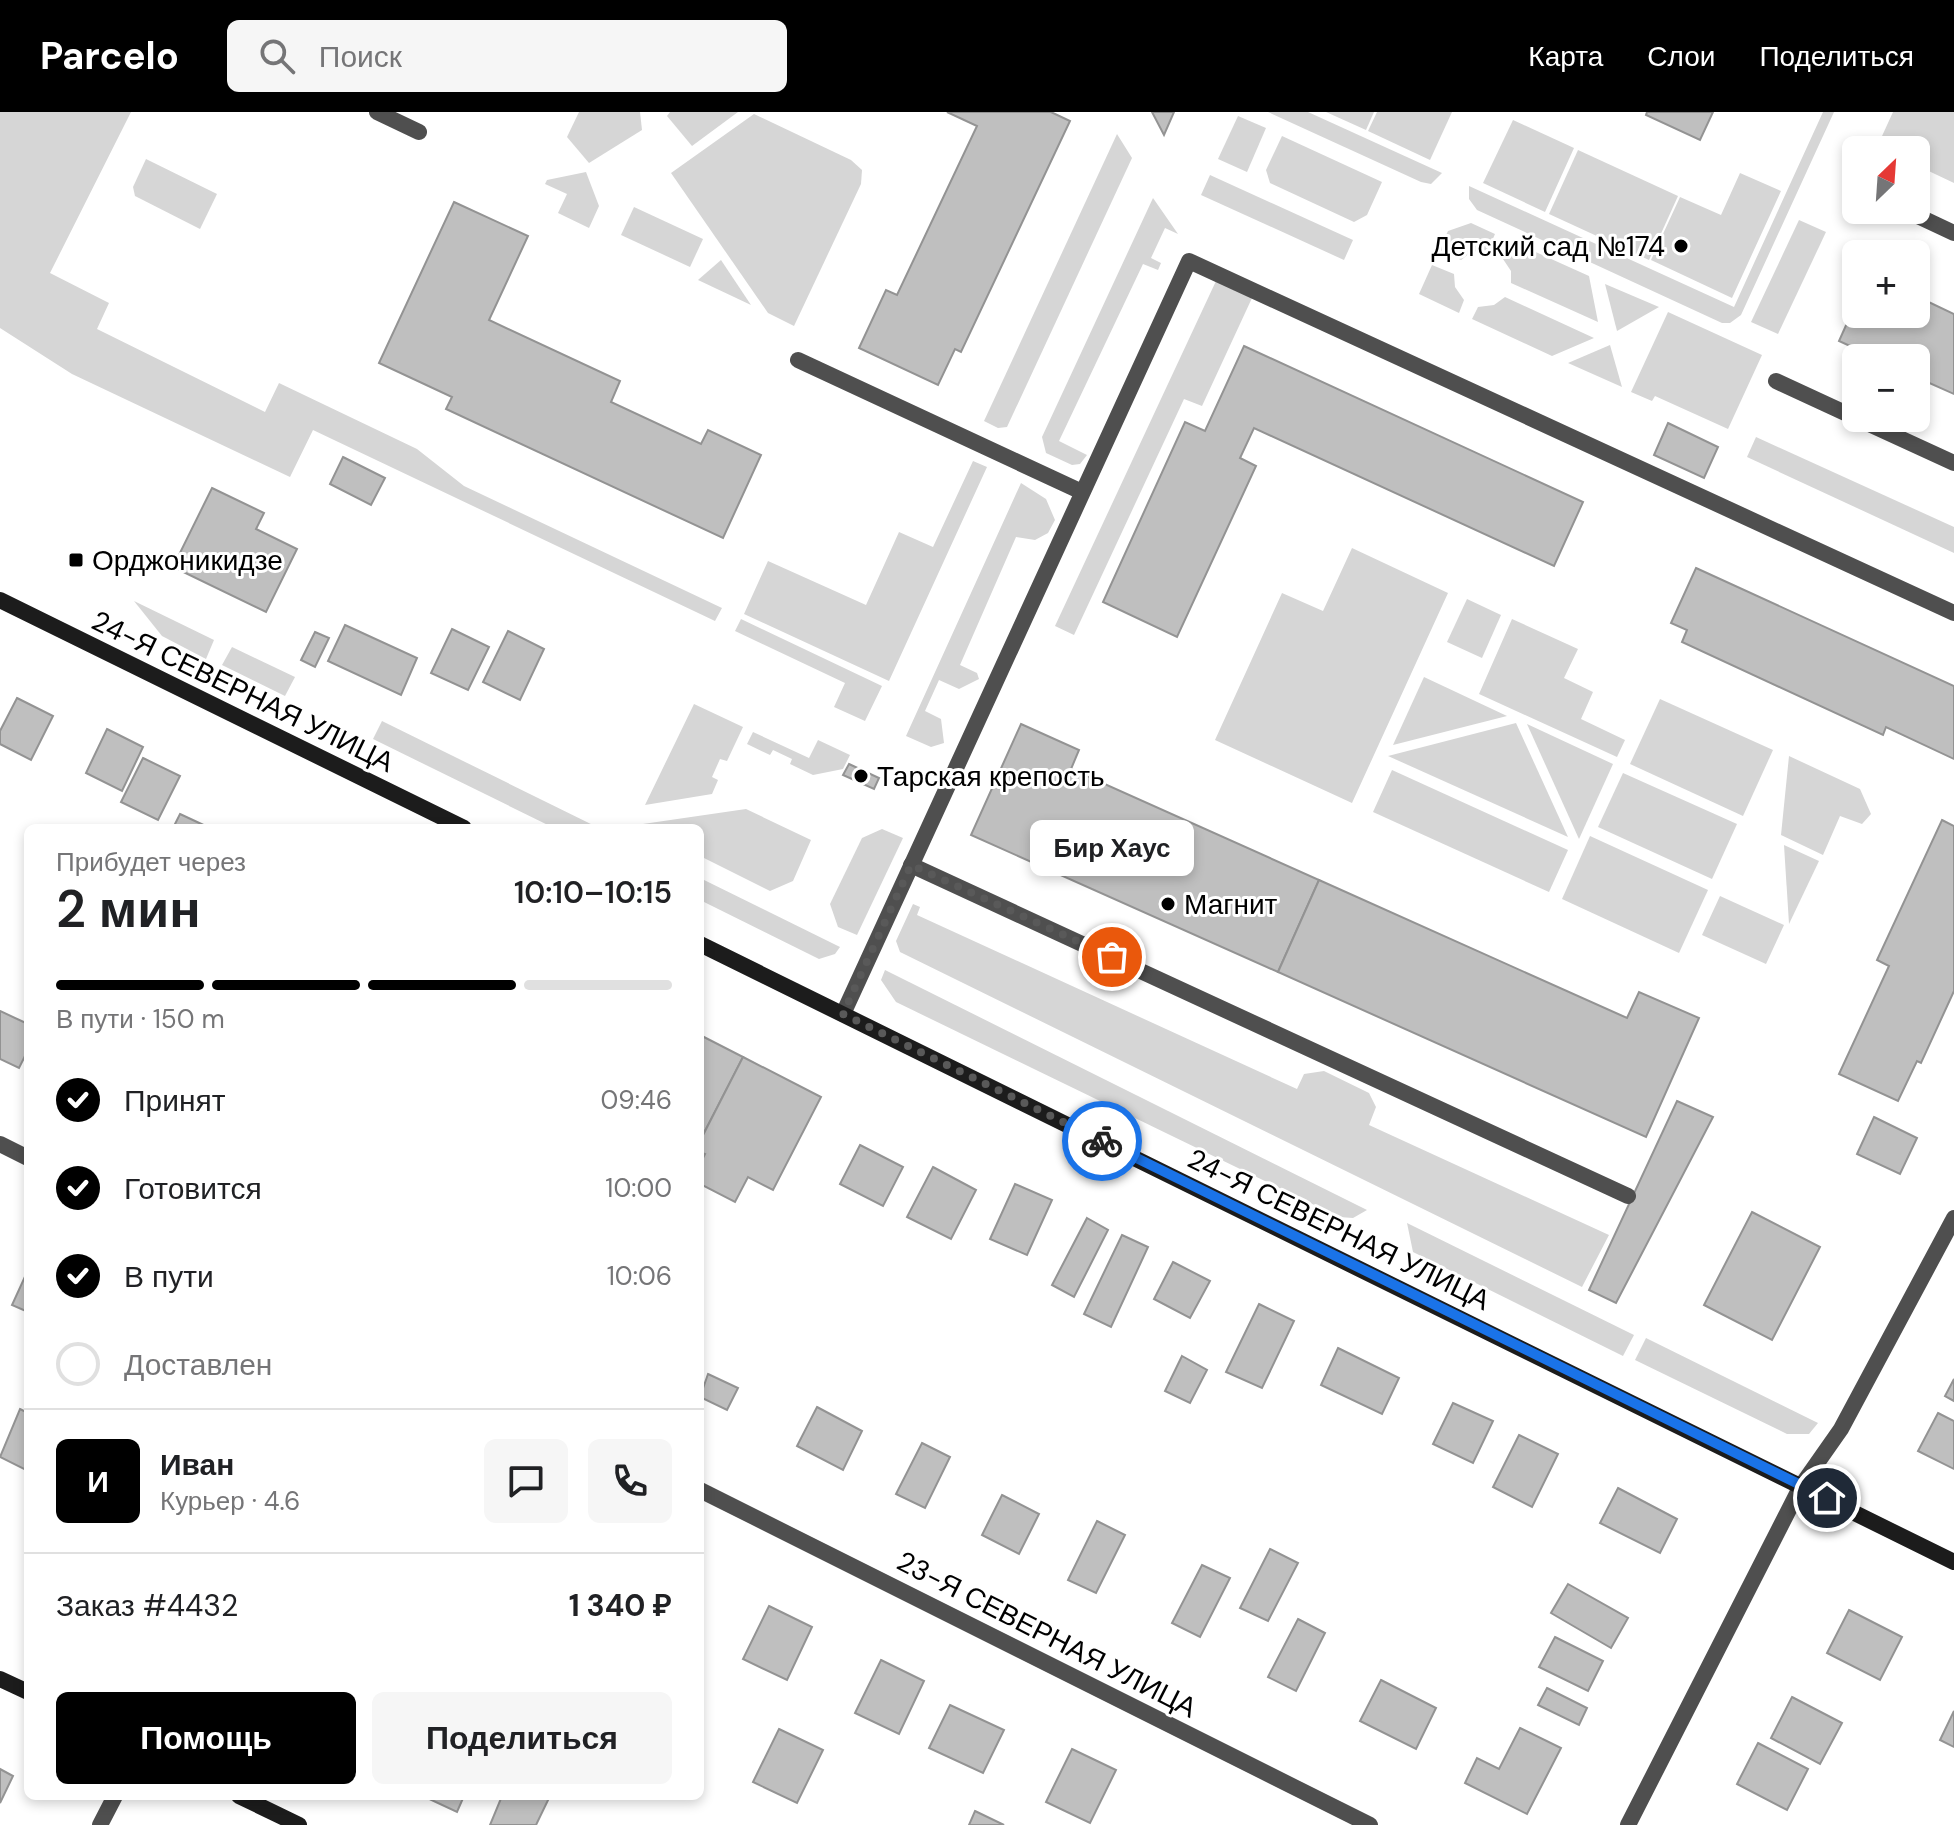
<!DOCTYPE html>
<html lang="ru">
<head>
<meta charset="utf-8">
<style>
  body { margin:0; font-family:"DM Sans",sans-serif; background:#f6f6f6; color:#202124; height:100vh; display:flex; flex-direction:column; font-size:30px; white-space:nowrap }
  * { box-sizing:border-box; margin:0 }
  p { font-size:26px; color:#757577 }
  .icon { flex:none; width:44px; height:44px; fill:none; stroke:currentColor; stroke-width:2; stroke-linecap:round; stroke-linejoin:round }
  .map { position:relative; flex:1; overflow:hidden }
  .details { position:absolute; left:24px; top:712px; width:680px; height:976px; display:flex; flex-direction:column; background:#fff; border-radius:12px; box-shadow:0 4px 12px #0003 }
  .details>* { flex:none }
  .needle { width:52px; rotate:25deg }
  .tools { position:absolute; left:1842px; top:24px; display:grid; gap:16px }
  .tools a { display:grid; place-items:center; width:88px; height:88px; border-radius:12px; background:#fff; box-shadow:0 4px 12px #0003; font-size:40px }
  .pin { position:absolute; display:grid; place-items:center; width:68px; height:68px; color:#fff; margin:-34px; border:4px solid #fff; border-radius:50%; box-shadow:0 2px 8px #0007 }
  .courier { position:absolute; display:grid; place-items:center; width:80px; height:80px; margin:-40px; border:6px solid #1a73e8; border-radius:50%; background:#fff; color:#222; box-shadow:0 2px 10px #0007 }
  .bubble { position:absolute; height:56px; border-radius:12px; background:#fff; box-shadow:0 4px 12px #0003; font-size:26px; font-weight:600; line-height:56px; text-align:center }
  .head em { font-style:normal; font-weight:600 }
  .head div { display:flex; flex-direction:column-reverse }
  .head { display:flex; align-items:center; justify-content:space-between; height:136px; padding:0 32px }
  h1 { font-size:52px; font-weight:600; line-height:60px }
  .bar { display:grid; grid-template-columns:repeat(4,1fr); gap:12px 8px; align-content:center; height:96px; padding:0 32px }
  .bar i { height:10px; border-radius:6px; background:#e0e0e0 }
  .bar .selected { background:#000 }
  .bar p { grid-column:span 4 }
  .line { display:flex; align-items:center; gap:20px; padding:0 32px; border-top:2px solid #e0e0e0 }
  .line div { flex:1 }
  .round { display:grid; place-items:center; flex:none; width:84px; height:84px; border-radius:12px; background:#f6f6f6 }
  ol { padding:0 32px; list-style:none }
  li { display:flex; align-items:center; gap:24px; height:88px }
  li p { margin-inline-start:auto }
  li .icon { padding:8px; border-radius:50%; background:#000; color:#fff; stroke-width:4 }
  li:last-child { color:#757577 }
  li i { width:44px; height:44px; border:4px solid #e0e0e0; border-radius:50% }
  .button { display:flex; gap:16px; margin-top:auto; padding:16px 32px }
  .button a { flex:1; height:92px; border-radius:12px; background:#000; color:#fff; font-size:32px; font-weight:600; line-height:92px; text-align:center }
  .button a+a { background:#f6f6f6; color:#202124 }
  header { display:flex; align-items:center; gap:48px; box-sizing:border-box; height:112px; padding:0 40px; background:#000; color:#fff }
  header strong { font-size:38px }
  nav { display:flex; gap:44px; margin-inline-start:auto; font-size:28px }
  .search { width:560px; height:72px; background:#f6f6f6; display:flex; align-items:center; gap:20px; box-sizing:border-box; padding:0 28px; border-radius:12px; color:#757577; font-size:30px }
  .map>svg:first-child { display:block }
  .green { fill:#d6d6d6 }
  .building { fill:#bfbfbf; stroke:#939393; stroke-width:2 }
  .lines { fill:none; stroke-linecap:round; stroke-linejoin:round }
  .lane { stroke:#4f4f4f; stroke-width:16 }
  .street { stroke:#4f4f4f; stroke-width:16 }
  .secondary { stroke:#1c1c1c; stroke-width:16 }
  .done { stroke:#595959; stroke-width:8; stroke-dasharray:0 14.4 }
  .route { stroke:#1a73e8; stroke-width:10 }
  .poi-dot { fill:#000; stroke:#fff; stroke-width:3 }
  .labels { text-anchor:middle; stroke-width:6; stroke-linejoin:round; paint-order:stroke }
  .poi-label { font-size:28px; fill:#000; stroke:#fff; text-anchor:start }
  .street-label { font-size:28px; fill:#000; stroke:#fff }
</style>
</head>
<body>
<header>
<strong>Parcelo</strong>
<div class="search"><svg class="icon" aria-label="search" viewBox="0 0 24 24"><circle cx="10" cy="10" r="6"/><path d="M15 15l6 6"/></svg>Поиск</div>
<nav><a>Карта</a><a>Слои</a><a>Поделиться</a></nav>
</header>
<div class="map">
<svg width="1954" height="1713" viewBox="0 0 1954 1713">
  <rect width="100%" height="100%" fill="#fff"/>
  <g class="green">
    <polygon points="0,0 131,0 50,161 109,191 97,217 265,300 279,271 417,337 464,374 722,496 715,509 313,318 290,365 72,262 0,216"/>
    <polygon points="579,0 640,0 642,18 589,51 567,25"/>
    <polygon points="670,0 738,0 692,34 667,4"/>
    <polygon points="1268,0 1308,0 1442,61 1431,72 1421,70"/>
    <polygon points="1326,0 1374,0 1366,18"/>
    <polygon points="1377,0 1452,0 1430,48 1368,19"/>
    <polygon points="1823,0 1834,0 1741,203 1730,211 1722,211 1477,98 1469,87 1469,74 1734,195"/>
    <polygon points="1893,0 1954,0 1954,71 1916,53 1916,38 1877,35"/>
    <polygon points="754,2 851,48 862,58 861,72 794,214 768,201 671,61"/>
    <polygon points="1238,4 1266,16 1247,60 1218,47"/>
    <polygon points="1513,8 1574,36 1545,100 1483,71"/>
    <polygon points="1117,22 1132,46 1007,315 998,316 984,309"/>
    <polygon points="1282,24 1382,70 1367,103 1354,110 1270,71 1266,58"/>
    <polygon points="1578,38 1678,84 1649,148 1549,102"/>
    <polygon points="146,47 217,82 200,117 135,84 133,75"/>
    <polygon points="586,60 599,94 589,116 558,101 567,82 545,72 547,68"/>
    <polygon points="1740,61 1781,79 1732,186 1651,148 1680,85 1721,103"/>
    <polygon points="1210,63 1353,128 1344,148 1201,83"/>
    <polygon points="1153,86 1178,122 1165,116 1151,146 1161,151 1158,158 1143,152 1059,329 1087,343 1080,352 1072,353 1046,341 1042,325"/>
    <polygon points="634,95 703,127 690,155 621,123"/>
    <polygon points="1799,108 1826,120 1778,222 1751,210"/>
    <polygon points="1471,111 1495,122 1488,138 1471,140 1461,148 1439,138 1448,119"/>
    <polygon points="1509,128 1589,164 1598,210 1511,171 1511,159 1501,144"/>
    <polygon points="721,148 751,193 698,168"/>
    <polygon points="1432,153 1454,162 1455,175 1464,188 1459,201 1419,182"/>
    <polygon points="1216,169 1252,186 1202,294 1184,287 1074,523 1055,514"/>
    <polygon points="1605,172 1659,195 1617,219"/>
    <polygon points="1505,185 1594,226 1552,244 1472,207 1478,195 1494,193"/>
    <polygon points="1668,200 1762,243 1728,317 1655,284 1652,289 1631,280"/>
    <polygon points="1610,233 1622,275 1568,251"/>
    <polygon points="1756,325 1954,415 1954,441 1747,345"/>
    <polygon points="973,349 987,355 889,569 744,502 768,449 866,493 899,420 933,435"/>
    <polygon points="1021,371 1046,387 1055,408 1048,421 1035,428 1016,425 960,553 977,561 979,567 959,577 939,568 925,599 941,607 944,631 931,635 906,624"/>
    <polygon points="1352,436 1448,481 1352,691 1215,628 1282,481 1323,499"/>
    <polygon points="1467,487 1501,503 1482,546 1447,530"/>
    <polygon points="134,489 214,528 206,547 162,524"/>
    <polygon points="741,507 882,574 865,609 834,595 845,571 735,519"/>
    <polygon points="1512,507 1578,537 1564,566 1593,580 1581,607 1625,628 1617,645 1479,582"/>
    <polygon points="232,535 295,565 285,584 222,553"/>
    <polygon points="1424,565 1507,604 1393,633"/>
    <polygon points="1660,587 1773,638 1743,704 1630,652"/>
    <polygon points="694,592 743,615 727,649 720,647 712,665 718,668 712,682 645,693"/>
    <polygon points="382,609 599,716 554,716 373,627"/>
    <polygon points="1516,611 1568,725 1388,644"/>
    <polygon points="1527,612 1613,652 1579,727"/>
    <polygon points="753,620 809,646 818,628 850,643 843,657 813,663 790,652 792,647 773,638 770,643 747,632"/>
    <polygon points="1789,644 1860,677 1871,702 1862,712 1840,704 1823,743 1781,723"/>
    <polygon points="1392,658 1568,738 1549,780 1373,700"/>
    <polygon points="1623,661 1737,712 1712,767 1598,715"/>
    <polygon points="746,697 811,728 793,769 770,779 700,744 700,716 643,716 636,713"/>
    <polygon points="882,717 903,726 857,823 838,815 830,792 862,726"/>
    <polygon points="1590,724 1708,778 1679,841 1562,787"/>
    <polygon points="1784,733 1819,749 1789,812"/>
    <polygon points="700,766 840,835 835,842 819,847 700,788"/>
    <polygon points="1720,784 1784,813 1766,852 1702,823"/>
    <polygon points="913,792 920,795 917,803 1297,977 1304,962 1324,959 1369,981 1376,995 1369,1013 1609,1123 1582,1175 900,840 896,829"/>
    <polygon points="885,858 1367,1098 1353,1106 1339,1105 896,890 881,868"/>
    <polygon points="1407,1111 1634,1223 1623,1244 1413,1140"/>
    <polygon points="1646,1226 1818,1311 1809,1322 1787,1322 1635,1248"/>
  </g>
  <g class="building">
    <polygon points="947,0 1051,0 1070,9 961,240 955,237 938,273 859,236 886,178 897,183 977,14"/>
    <polygon points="1152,0 1174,0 1164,23"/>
    <polygon points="1647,0 1713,0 1700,28 1646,3"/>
    <polygon points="454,90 528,124 489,208 620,269 611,290 701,332 708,318 761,343 723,426 446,297 452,285 379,251"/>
    <polygon points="1916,184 1954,202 1954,282 1916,265 1916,246 1876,246 1839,229 1856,191 1856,202 1916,202"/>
    <polygon points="1244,234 1583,390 1554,454 1254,316 1240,346 1256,354 1177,525 1103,490 1185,310 1205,319"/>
    <polygon points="1668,311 1718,335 1704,366 1654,343"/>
    <polygon points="343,345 385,366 371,393 330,372"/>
    <polygon points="212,376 264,401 256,417 297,437 266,500 173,455"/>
    <polygon points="1696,456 1954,574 1954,647 1886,615 1883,623 1682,530 1687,518 1671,511"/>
    <polygon points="345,513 417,546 401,583 328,549"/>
    <polygon points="452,517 489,535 468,578 431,561"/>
    <polygon points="508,519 544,537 520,588 483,570"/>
    <polygon points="315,520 329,526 315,555 301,548"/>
    <polygon points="17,586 53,604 31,648 0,632 0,619"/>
    <polygon points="1021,612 1079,638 1071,657 1319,768 1278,860 971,723"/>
    <polygon points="107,617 143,635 122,679 86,661"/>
    <polygon points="143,646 180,664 158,708 121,690"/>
    <polygon points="849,652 879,666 874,677 843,663"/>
    <polygon points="180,702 210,716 173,716"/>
    <polygon points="1942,708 1954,714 1954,879 1921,951 1917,949 1898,989 1839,962 1889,854 1877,848"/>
    <polygon points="1319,768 1627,906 1639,880 1699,906 1646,1025 1278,860"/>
    <polygon points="0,899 28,912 28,938 19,956 0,947"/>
    <polygon points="700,923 743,945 705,1019 700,1017"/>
    <polygon points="743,945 821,985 773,1078 748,1065 735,1090 700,1072 700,1052 705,1042 700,1040 700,1029"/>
    <polygon points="1677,989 1713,1005 1616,1191 1589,1178"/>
    <polygon points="1874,1005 1917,1026 1900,1062 1857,1042"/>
    <polygon points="860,1033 903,1055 883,1094 840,1072"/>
    <polygon points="933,1055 976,1078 951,1127 907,1105"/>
    <polygon points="1015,1072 1052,1088 1027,1143 990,1127"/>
    <polygon points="1752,1100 1820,1135 1772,1228 1704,1193"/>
    <polygon points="1087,1106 1108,1118 1074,1185 1052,1173"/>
    <polygon points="1122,1123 1148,1135 1111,1215 1084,1202"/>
    <polygon points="1173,1150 1210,1169 1190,1206 1154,1187"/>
    <polygon points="28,1158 28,1200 12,1193"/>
    <polygon points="1259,1192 1294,1209 1262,1276 1226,1260"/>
    <polygon points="1338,1236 1399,1266 1382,1302 1321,1273"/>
    <polygon points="1182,1244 1207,1258 1190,1291 1165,1279"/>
    <polygon points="708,1262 738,1276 727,1298 700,1285"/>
    <polygon points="1954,1267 1954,1289 1945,1284"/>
    <polygon points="1453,1291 1493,1309 1473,1351 1433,1332"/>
    <polygon points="817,1295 862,1319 843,1358 797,1334"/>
    <polygon points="20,1297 28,1301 28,1359 0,1345"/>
    <polygon points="1938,1301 1954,1309 1954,1357 1918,1339"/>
    <polygon points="1519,1323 1558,1342 1532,1395 1493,1375"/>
    <polygon points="922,1331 950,1345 925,1396 896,1382"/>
    <polygon points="1618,1376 1677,1407 1660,1441 1600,1411"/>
    <polygon points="1002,1383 1039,1402 1019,1442 982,1423"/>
    <polygon points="1097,1409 1125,1423 1096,1481 1068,1468"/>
    <polygon points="1270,1437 1298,1451 1268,1509 1240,1496"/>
    <polygon points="1202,1453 1230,1466 1200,1525 1172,1511"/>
    <polygon points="1568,1472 1628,1506 1611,1536 1551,1501"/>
    <polygon points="769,1494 812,1515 787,1568 743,1547"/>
    <polygon points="1849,1498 1902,1525 1880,1568 1827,1541"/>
    <polygon points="1298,1507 1325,1521 1296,1579 1268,1565"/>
    <polygon points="1555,1525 1603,1549 1588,1579 1539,1555"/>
    <polygon points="881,1548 924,1569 899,1622 855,1601"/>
    <polygon points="1381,1568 1436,1596 1416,1637 1360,1609"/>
    <polygon points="1547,1576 1587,1596 1579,1613 1538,1593"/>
    <polygon points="1792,1585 1842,1611 1820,1652 1771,1626"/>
    <polygon points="950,1593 1004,1618 983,1661 929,1636"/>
    <polygon points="1954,1599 1954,1635 1940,1628"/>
    <polygon points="1520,1616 1561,1636 1527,1702 1465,1671 1477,1646 1499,1657"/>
    <polygon points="779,1617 823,1638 797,1691 753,1670"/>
    <polygon points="1758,1631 1808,1657 1787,1698 1737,1672"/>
    <polygon points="1072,1637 1116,1658 1090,1711 1046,1690"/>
    <polygon points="0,1657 13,1664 0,1691"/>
    <polygon points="423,1684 464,1684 457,1700"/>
    <polygon points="502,1684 550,1684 536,1713 490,1713"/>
    <polygon points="975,1699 1004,1713 969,1713"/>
  </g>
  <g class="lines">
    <g class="lane">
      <polyline points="798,248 1082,380"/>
      <polyline points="911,753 1628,1084"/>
    </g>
    <g class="street">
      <polyline points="377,0 419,20"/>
      <polyline points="1905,98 1954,121"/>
      <polyline points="1776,269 1856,306"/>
      <polyline points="1856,306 1954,351"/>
      <polyline points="843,902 1189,149 1954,501"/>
      <polyline points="0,1032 28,1046"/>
      <polyline points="700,1378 1370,1713"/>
      <polyline points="100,1713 115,1684"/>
      <polyline points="1628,1713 1801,1374 1841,1317 1954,1106"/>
    </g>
    <g class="secondary">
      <polyline points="0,488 464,716"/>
      <polyline points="700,832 1954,1450"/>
      <polyline points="0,1567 28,1580"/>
      <polyline points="239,1684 299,1713"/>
    </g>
  </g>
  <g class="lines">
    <polyline class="done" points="1102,1029 843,902 911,753 1112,845"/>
    <polyline class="route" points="1102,1029 1827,1386"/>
  </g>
  <g class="poi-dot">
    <circle cx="1681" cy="134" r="8"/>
    <rect x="68" y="440" width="16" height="16" rx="4"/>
    <circle cx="861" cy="664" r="8"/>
    <circle cx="1168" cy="792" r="8"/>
  </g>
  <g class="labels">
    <g class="poi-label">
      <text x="1665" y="144" text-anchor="end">Детский сад №174</text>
      <text x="92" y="458">Орджоникидзе</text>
      <text x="877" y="674">Тарская крепость</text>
      <text x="1184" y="802">Магнит</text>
    </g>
    <g class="street-label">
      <text transform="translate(243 579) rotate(26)" y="10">24-Я СЕВЕРНАЯ УЛИЦА</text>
      <text transform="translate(1339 1117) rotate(26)" y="10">24-Я СЕВЕРНАЯ УЛИЦА</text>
      <text transform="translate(1047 1522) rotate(27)" y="10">23-Я СЕВЕРНАЯ УЛИЦА</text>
    </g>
  </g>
</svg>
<div class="tools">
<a><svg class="needle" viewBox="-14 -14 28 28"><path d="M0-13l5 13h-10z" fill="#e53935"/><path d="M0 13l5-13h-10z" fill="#757577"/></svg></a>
<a>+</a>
<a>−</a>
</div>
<div class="pin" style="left:1112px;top:845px;background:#ea580c"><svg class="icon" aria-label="bag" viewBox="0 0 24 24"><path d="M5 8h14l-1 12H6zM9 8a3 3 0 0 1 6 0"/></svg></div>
<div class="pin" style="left:1827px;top:1386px;background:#1f2937"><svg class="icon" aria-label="home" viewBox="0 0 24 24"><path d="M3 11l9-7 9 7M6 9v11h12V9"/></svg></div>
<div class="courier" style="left:1102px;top:1029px"><svg class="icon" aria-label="bike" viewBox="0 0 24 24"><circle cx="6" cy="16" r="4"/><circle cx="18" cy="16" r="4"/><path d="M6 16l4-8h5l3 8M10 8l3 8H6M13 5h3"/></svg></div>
<div class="bubble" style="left:1030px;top:708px;width:164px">Бир Хаус</div>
<section class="details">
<div class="head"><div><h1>2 мин</h1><p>Прибудет через</p></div><em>10:10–10:15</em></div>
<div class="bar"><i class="selected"></i><i class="selected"></i><i class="selected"></i><i></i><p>В пути · 150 m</p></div>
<ol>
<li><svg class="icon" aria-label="check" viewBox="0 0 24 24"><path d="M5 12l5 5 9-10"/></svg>Принят<p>09:46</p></li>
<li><svg class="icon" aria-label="check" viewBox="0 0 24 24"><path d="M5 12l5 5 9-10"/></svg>Готовится<p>10:00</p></li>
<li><svg class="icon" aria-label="check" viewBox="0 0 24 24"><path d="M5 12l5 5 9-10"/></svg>В пути<p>10:06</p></li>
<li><i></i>Доставлен</li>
</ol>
<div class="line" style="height:144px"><b class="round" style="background:#000;color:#fff">И</b><div><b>Иван</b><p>Курьер · 4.6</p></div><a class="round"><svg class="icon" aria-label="chat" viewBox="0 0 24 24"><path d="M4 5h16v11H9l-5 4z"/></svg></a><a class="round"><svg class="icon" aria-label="phone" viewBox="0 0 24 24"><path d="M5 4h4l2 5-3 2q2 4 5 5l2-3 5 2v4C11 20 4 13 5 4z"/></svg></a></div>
<div class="line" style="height:104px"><div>Заказ #4432</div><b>1 340 ₽</b></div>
<div class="button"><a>Помощь</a><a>Поделиться</a></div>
</section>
</div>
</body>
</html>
